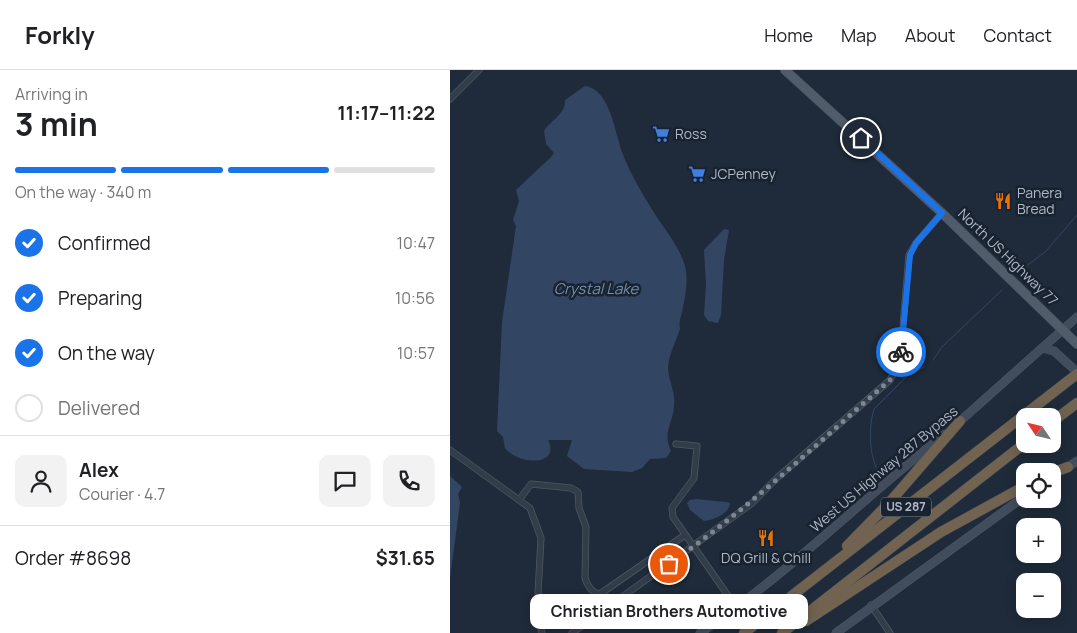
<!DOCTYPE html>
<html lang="en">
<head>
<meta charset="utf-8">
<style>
  body { margin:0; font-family:Manrope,sans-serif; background:#f2f2f2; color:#202124; height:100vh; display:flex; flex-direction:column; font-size:19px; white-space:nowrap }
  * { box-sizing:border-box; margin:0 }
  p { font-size:16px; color:#757577 }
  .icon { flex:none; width:28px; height:28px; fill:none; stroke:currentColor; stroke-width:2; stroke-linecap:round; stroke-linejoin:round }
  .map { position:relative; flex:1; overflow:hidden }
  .panel { display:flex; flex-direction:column; background:#fff; width:450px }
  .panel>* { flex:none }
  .needle { width:32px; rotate:305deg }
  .buttons { position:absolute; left:566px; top:338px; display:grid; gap:10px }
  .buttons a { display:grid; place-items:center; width:45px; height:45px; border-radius:10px; background:#fff; box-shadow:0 2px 12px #0003; font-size:25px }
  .pin { position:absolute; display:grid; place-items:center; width:42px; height:42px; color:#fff; margin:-21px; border:2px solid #fff; border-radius:50%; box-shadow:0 1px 5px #0007 }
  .courier { position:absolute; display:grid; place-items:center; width:50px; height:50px; margin:-25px; border:4px solid #1a73e8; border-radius:50%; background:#fff; color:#222; box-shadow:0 1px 6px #0007 }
  .bubble { position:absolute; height:35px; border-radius:10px; background:#fff; box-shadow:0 2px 12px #0003; font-size:16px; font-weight:700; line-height:35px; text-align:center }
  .headline em { font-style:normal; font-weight:700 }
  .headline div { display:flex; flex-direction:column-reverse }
  .headline { display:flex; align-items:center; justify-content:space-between; height:85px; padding:0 15px }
  h1 { font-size:32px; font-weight:700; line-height:38px }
  .bar { display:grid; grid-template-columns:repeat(4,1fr); gap:8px 5px; align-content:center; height:60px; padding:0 15px }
  .bar i { height:6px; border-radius:4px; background:#e0e0e0 }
  .bar .active { background:#1a73e8 }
  .bar p { grid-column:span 4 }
  .line { display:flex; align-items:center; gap:12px; padding:0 15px; border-top:1px solid #e0e0e0 }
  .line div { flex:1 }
  .round { display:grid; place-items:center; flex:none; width:52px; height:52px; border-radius:10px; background:#f2f2f2 }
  ol { padding:0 15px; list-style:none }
  li { display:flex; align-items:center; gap:15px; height:55px }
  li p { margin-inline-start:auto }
  li .icon { padding:5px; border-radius:50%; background:#1a73e8; color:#fff; stroke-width:4 }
  li:last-child { color:#757577 }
  li i { width:28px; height:28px; border:2px solid #e0e0e0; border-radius:50% }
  header { display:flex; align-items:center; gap:30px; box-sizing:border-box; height:70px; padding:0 25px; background:#fff; border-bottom:1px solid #e0e0e0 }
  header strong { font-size:24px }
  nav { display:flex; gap:28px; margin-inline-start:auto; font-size:18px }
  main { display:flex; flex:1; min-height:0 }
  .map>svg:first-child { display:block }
  .water { fill:#324663 }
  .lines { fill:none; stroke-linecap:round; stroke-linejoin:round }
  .stream { stroke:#324663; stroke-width:1 }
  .minor-casing { stroke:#4e5865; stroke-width:7 }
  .secondary-casing { stroke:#4e5865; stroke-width:9 }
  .primary-casing { stroke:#3d4654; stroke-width:10 }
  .motorway-casing { stroke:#3e4855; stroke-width:11 }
  .minor { stroke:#333d4a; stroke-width:5.5 }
  .secondary { stroke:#414c5d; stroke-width:8 }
  .primary { stroke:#515c6a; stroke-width:9 }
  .motorway { stroke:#716350; stroke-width:10 }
  .done { stroke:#7c8796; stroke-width:5; stroke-dasharray:0 9 }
  .route { stroke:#1a73e8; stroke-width:6 }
  .labels { text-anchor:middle; stroke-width:5; stroke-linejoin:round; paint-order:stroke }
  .shield { fill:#19222f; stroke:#818b99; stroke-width:1 }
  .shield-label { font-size:12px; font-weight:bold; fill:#aeb8c7 }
  .poi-label { font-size:14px; fill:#aeb8c7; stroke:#19222f; text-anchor:start }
  .street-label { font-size:14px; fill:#aeb8c7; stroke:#19222f }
  .water-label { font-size:15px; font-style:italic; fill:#748eb1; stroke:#19222f }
</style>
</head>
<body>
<header>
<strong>Forkly</strong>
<nav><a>Home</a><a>Map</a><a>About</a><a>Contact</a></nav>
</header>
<main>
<section class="panel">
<div class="headline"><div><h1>3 min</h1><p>Arriving in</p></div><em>11:17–11:22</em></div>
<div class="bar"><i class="active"></i><i class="active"></i><i class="active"></i><i></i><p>On the way · 340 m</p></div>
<ol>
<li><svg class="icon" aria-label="check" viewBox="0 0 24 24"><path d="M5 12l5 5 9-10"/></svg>Confirmed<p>10:47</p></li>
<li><svg class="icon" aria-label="check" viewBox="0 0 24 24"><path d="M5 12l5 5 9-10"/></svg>Preparing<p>10:56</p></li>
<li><svg class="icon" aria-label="check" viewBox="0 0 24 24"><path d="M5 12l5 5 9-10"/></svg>On the way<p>10:57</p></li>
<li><i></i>Delivered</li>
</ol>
<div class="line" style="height:90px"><a class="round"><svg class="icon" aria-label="person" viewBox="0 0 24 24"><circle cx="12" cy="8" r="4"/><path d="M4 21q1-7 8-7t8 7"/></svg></a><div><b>Alex</b><p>Courier · 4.7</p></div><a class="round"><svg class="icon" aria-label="chat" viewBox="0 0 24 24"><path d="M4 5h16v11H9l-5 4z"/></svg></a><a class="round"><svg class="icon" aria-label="phone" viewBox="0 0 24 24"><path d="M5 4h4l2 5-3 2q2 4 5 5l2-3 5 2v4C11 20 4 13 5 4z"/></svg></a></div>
<div class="line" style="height:65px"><div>Order #8698</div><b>$31.65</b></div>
</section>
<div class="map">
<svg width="627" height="563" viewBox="0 0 627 563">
  <rect width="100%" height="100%" fill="#1f2b3a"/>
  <g class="water">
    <path d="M 135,16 C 160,19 165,63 172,82 C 181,106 195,128 208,149 C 218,163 230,179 235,196 C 238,208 236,224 233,237 C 232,245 228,251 230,259 C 226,271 219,284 218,297 C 218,311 226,321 224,336 C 223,354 212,362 221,381 L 216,388 L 200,389 L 192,398 L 182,402 L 134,399 L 117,386 L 122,370 L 98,370 C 111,397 68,395 55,378 L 53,367 L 47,361 L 52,252 L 66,156 L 63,150 L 69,131 L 66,120 L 101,87 L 104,83 L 96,74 L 94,61 C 101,50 116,44 115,30 Z"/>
    <polygon points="274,159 279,160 274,190 271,245 268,253 258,251 254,245 256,215 254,180"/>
    <polygon points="0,406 12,417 8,424 10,433 0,508"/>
    <path d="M 246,429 L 276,432 L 280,433 C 279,444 264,450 254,451 L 240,440 L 237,433 L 240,430 Z"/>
  </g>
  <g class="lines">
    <g class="stream">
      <polyline points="570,201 596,181 627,145"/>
      <polyline points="483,290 492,277 552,220"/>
      <path d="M 430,405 C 419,387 418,360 424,339 L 457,306 L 474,297"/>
    </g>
    <g class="minor-casing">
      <g id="minor">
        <polyline points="0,29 29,0"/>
        <polyline points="226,374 247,376 244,408 222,438 223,447 286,537"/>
        <polyline points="0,380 80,438 91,468 87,543 92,563"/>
        <path d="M 69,430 L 81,414 L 121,418 L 128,422 L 129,438 L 136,457 L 135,508 C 137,515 142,523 150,524 L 235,465"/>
        <polyline points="421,535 440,563"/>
        <polyline points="122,563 301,434 328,407 440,310 450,291 459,185 466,173 492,143"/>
      </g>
    </g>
    <g class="secondary-casing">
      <g id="secondary">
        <polyline points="592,278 604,281 627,302"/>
        <polyline points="508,353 627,247"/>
        <polyline points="615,399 627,391"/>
        <path d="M 250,563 C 338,504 412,429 495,364"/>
        <polyline points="386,563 575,426"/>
      </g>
    </g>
    <g class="primary-casing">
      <polyline id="primary" points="335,0 492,143 627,274"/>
    </g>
    <g class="motorway-casing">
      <g id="motorway">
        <polyline points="602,352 627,333"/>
        <polyline points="602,403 618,397"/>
        <polyline points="397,476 439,433 510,351"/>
        <polyline points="356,551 491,462 575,416"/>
        <polyline points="294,563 627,304"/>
        <polyline points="332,563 575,373"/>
      </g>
    </g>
    <use href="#minor" class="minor"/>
    <use href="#secondary" class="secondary"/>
    <use href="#primary" class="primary"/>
    <use href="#motorway" class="motorway"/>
  </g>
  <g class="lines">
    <path class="done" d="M 219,494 C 298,439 368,373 440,310 L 450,291 L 451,282"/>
    <polyline class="route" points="411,68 492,143 466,173 460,185 451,282"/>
  </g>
  <defs>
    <g id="supermarket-bare" transform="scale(1.35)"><path d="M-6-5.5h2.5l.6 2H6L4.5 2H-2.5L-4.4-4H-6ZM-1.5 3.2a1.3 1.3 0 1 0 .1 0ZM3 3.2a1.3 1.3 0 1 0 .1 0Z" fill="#3f7fe0" stroke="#19222f" stroke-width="2.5" paint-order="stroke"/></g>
    <g id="restaurant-bare" transform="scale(1.35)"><path d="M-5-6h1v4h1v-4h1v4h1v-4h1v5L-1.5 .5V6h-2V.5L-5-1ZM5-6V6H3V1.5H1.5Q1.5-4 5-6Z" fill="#e8710a" stroke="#19222f" stroke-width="2.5" paint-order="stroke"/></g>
  </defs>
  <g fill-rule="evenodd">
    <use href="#supermarket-bare" x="211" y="64"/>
    <use href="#supermarket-bare" x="247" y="104"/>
    <use href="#restaurant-bare" x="553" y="131"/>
    <use href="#restaurant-bare" x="316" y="468"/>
  </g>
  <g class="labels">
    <rect class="shield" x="431" y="427.5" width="50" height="19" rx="4"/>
    <g class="shield-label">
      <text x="456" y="441">US 287</text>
    </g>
    <g class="poi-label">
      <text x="225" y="69">Ross</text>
      <text x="261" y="109">JCPenney</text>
      <text x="567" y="128">Panera<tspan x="567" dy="16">Bread</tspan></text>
      <text x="316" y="493" text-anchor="middle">DQ Grill &amp; Chill</text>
    </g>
    <g class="street-label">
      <text transform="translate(558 187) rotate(44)" y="5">North US Highway 77</text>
      <text transform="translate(434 399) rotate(-40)" y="5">West US Highway 287 Bypass</text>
    </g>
    <g class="water-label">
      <text x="146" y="224">Crystal Lake</text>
    </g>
  </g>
</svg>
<div class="buttons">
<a><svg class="needle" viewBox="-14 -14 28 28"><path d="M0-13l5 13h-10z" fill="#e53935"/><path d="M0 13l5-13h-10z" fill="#757577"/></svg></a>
<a><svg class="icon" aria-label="locate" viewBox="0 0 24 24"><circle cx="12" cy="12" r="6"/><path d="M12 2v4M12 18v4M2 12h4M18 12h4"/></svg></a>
<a>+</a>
<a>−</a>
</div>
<div class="pin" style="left:219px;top:494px;background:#ea580c"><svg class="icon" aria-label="bag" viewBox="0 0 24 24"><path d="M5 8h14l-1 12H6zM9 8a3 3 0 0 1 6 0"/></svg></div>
<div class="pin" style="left:411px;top:68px;background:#1f2937"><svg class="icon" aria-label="home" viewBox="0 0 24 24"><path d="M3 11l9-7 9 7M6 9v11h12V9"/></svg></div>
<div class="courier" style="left:451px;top:282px"><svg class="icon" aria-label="bike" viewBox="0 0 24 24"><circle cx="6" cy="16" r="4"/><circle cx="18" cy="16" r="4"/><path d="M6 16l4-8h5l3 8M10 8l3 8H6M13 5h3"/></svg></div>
<div class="bubble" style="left:80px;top:524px;width:278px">Christian Brothers Automotive</div>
</div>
</main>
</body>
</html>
